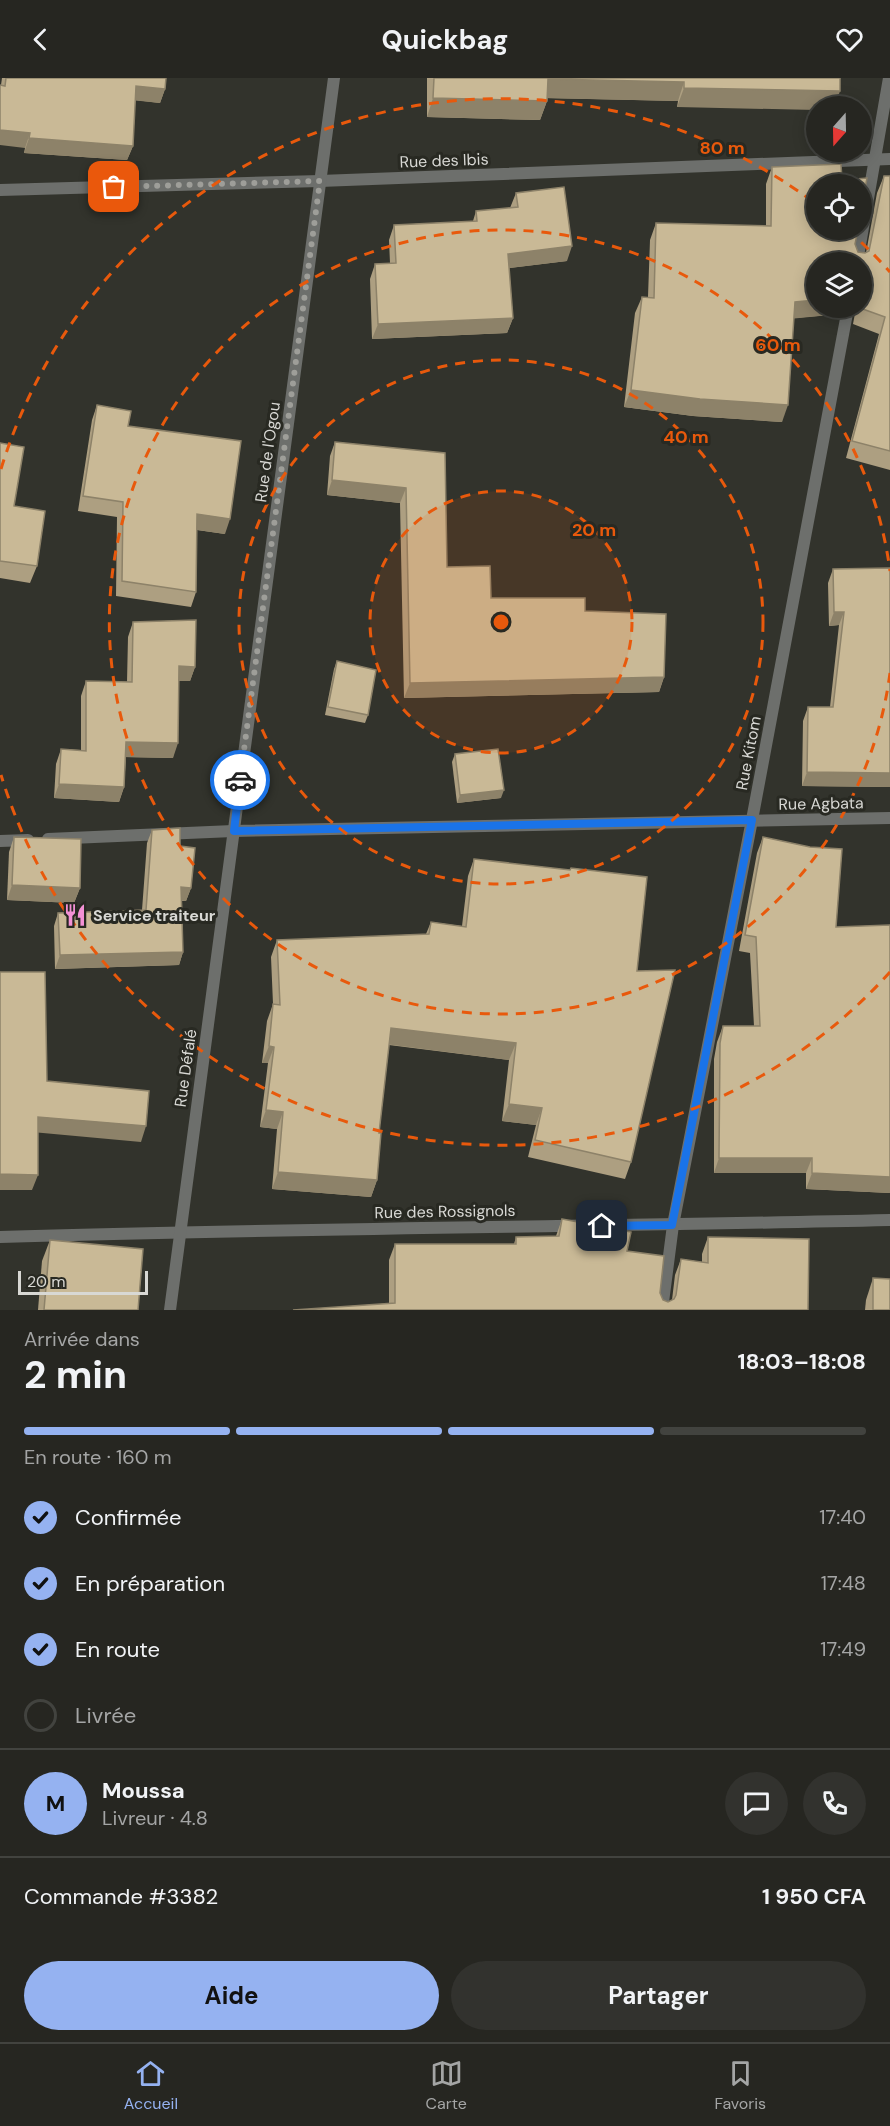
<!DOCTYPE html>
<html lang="fr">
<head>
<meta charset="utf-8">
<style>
  body { margin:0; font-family:"DM Sans",sans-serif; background:#32322e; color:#f1f3f6; height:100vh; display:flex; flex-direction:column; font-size:22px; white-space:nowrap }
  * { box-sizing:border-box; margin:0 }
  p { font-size:20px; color:#a4a5a5 }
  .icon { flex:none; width:33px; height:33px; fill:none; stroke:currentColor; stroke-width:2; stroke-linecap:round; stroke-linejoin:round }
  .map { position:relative; height:1232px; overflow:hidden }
  .drawer { display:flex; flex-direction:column; background:#262621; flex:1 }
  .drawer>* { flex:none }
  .needle { width:39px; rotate:200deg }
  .tools { position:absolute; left:806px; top:18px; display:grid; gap:12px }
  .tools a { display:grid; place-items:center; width:66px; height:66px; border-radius:50%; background:#262621; box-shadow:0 3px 15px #0003,0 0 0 2px #42433f; font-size:30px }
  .scale { position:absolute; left:18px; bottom:15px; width:130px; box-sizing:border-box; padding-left:6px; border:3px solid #d8d8d4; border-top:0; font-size:16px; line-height:21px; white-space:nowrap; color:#d8d8d4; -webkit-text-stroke:4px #282922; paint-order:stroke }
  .pin { position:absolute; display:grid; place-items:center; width:51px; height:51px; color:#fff; margin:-26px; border-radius:12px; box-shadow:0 3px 9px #0006 }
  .courier { position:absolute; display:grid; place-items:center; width:60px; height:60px; margin:-30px; border:4px solid #1a73e8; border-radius:50%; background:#fff; color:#222; box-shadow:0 2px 8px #0007 }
  .overview em { font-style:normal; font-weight:700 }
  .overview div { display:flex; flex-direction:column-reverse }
  .overview { display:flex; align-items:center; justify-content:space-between; height:102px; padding:0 24px }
  h1 { font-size:39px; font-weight:700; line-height:45px }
  .bar { display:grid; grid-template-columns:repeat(4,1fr); gap:9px 6px; align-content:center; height:72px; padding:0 24px }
  .bar i { height:8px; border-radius:4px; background:#42433f }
  .bar .active { background:#95b2f1 }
  .bar p { grid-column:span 4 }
  .line { display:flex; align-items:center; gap:15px; padding:0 24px; border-top:2px solid #42433f }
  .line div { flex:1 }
  .round { display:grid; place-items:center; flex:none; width:63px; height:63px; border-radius:32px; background:#32322e }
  ol { padding:0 24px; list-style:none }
  li { display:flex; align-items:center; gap:18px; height:66px }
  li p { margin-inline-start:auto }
  li .icon { padding:6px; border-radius:50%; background:#95b2f1; color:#111; stroke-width:4 }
  li:last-child { color:#a4a5a5 }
  li i { width:33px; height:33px; border:3px solid #42433f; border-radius:50% }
  .primary-button { display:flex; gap:12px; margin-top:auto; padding:12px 24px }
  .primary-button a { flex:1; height:69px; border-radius:36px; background:#95b2f1; color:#111; font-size:24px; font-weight:700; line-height:69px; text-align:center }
  .primary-button a+a { background:#32322e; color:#f1f3f6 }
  header { display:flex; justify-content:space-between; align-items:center; height:78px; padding:0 24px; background:#262621; font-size:27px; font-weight:700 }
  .menu { display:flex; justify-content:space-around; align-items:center; height:84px; border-top:2px solid #42433f; background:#262621; font-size:16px; color:#a4a5a5 }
  .menu a { display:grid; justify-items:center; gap:3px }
  .menu .active { color:#95b2f1 }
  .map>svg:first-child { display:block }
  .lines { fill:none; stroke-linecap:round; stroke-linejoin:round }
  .minor { stroke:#6d6f6c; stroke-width:12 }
  .tertiary { stroke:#6d6f6c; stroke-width:12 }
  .wall { fill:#ad9f81 }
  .shaded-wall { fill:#8d8269 }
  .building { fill:#c9b996; stroke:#8d8269; stroke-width:1.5 }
  .done { stroke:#9e9e99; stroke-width:6; stroke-dasharray:0 10.8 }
  .route { stroke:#1a73e8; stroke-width:8 }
  .ring { fill:none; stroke:#e8590c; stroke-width:3; stroke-dasharray:10 8 }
  .labels { text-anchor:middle; stroke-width:6; stroke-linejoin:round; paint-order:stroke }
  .street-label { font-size:16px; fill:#d8d8d4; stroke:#282922 }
  .poi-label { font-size:16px; font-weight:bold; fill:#d8d8d4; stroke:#282922; text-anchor:start }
  .centre { fill:#e8590c; stroke:#282922; stroke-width:3 }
  .ring-label { font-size:18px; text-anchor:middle; font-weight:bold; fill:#e8590c; stroke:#282922; stroke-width:6; stroke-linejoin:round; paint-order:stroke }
</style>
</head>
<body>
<header><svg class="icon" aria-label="back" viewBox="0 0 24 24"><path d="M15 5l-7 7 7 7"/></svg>Quickbag<svg class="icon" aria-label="heart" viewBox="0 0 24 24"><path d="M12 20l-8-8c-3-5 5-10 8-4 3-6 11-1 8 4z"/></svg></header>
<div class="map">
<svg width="890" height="1232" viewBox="0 0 890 1232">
  <rect width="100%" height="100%" fill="#32332c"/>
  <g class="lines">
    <g class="minor">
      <polyline points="0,112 320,103 890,81"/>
      <polyline points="857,184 889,0"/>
      <polyline points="48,761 233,753 890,740"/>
      <polyline points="0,763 28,762"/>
      <path d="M 0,1159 C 297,1150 593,1149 890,1142"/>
      <polyline points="662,1232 673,1147 752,742 848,230"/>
    </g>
    <polyline class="tertiary" points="170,1232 334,0"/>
  </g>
  <g class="wall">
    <polygon points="2,0 166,0 165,11 160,25 135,22 133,68 127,82 24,75 25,70 1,7"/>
    <polygon points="427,0 840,0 677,29 678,23 547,20 547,23 540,42 427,39"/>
    <polygon points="772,89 842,102 855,166 858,174 866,175 877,115 884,98 890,98 890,392 846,380 879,256 853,246 856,230 861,230 861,184 816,230 842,230 838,240 830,237 794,240 782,344 693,338 624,329 635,235 642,219 648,219 650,162 656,145 766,148 766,106"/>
    <polygon points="516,115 567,183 509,190 513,240 507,255 372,261 370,201 375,186 390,185 389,162 394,147 473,143 476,133 510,130"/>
    <polygon points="97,327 128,348 225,456 197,452 196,514 191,529 116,518 117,439 78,433 92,342"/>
    <polygon points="335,364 445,375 447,489 491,520 585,533 664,599 659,614 404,620 400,425 327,417 330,378"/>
    <polygon points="0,365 14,428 37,488 30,505 0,500"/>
    <polygon points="890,490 890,709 802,708 803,643 808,629 830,629 839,547 829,548 828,505 833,491"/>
    <polygon points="133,544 195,589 190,603 179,603 173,680 126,679 124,709 119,724 54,720 56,686 61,671 81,672 81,618 86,603 127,604 128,559"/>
    <polygon points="337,583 368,637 365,645 325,637 334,591"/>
    <polygon points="455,676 501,720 457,725 452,684"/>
    <polygon points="152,752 180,768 191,810 186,823 182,823 183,874 179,887 55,891 54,848 58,835 142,832 147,765"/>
    <polygon points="14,759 80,810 74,825 7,822 9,774"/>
    <polygon points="763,759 836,849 890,1115 806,1111 806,1095 714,1095 714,981 717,964 723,948 754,948 750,875 739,873 757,775"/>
    <polygon points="474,781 570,792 571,790 637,893 631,1084 625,1101 528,1079 536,1047 502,1043 509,982 389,967 379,1055 377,1102 371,1119 272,1111 277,1051 260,1049 268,985 262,985 267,943 273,926 271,879 277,862 426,856 431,844 462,848 468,798"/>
    <polygon points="562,1141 627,1173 660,1215 663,1222 668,1224 672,1222 675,1197 681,1181 702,1184 702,1176 708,1159 808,1232 389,1225 389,1182 395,1166 514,1166 516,1159 556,1158"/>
    <polygon points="50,1162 138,1232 38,1232 42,1183"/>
    <polygon points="873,1200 890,1232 865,1232 866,1222"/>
  </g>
  <g class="shaded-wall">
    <polygon points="548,1 684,4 678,23 541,20"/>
    <polygon points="136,8 165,11 160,25 131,22"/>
    <polygon points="684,10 840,13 835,28 816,28 816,32 677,29"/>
    <polygon points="433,20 547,23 540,42 427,39"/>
    <polygon points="0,52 30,55 25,70 0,67"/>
    <polygon points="29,60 133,68 127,82 24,75"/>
    <polygon points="572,168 567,183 502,191 508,176"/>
    <polygon points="816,222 816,230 833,230 830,237 789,241 795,224"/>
    <polygon points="513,240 507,255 372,261 378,246"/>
    <polygon points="631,312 788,327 782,344 693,338 624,329"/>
    <polygon points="332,402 406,410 400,425 327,417"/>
    <polygon points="197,436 230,441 225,456 191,451"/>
    <polygon points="834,534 844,534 839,547 829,548"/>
    <polygon points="179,588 195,589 190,603 174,603"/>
    <polygon points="664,599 659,614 404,620 410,605"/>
    <polygon points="126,664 178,665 173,680 121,679"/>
    <polygon points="807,694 890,695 890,709 802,708"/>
    <polygon points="59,706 124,709 119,724 54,720"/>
    <polygon points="504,712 501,720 457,725 460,717"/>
    <polygon points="12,807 80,810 74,825 7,822"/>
    <polygon points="181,809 191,810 186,823 177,822"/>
    <polygon points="183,874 179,887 55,891 60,877"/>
    <polygon points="391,950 516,965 509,982 385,966"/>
    <polygon points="269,968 274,969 268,985 262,985"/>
    <polygon points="509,1026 542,1030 536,1047 502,1043"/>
    <polygon points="266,1032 283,1034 277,1051 260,1049"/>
    <polygon points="38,1039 146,1048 141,1064 32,1054"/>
    <polygon points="719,1080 812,1080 806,1095 714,1095"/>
    <polygon points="278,1094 377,1102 371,1119 272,1111"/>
    <polygon points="812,1095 890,1099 890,1115 806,1111"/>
    <polygon points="0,1096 38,1097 32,1112 0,1112"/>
  </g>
  <g class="building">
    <polygon points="6,0 166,0 165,11 136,8 133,68 29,60 30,55 0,52 0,7 5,8"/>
    <polygon points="434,0 840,0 840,13 684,10 684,4 548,1 547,23 433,20"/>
    <polygon points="841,86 842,102 867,100 861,132 861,106 816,106 816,152 858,152 855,166 858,174 865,175 869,173 884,98 890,98 890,373 852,363 885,239 860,230 861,230 862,211 861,210 861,184 816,184 816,222 795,224 788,327 700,321 631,312 642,219 654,220 656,145 771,148 772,89"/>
    <polygon points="564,109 572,168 508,176 513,240 378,246 375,186 396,185 394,147 477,143 476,133 518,129 516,115"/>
    <polygon points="97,327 131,333 128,348 241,363 230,441 197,436 196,514 122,503 123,424 83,418"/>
    <polygon points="335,364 445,375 447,489 490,488 491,520 585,520 585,533 666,536 664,599 410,605 406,410 332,402"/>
    <polygon points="0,365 24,369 14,428 45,433 37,488 0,483"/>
    <polygon points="890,490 890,695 807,694 808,629 833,629 844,534 834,534 833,491"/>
    <polygon points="196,542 195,589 179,588 178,665 126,664 124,709 59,706 61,671 86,673 86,603 132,604 133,544"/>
    <polygon points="337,583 376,592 368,637 328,629"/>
    <polygon points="498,671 504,712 460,717 455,676"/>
    <polygon points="180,750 180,768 195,770 191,810 181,809 183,874 60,877 58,835 146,832 152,752"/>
    <polygon points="14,759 81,761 80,810 12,807"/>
    <polygon points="763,759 810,769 842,771 836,849 890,847 890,1099 812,1095 812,1080 719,1080 720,965 723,948 760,948 756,859 745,857"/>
    <polygon points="474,781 570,792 571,790 647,799 637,893 675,892 631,1084 535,1062 542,1030 509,1026 516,965 391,950 379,1055 381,1055 377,1102 278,1094 283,1034 266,1032 274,969 269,968 273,926 280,927 277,862 429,856 431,844 466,849"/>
    <polygon points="0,894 45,894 47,1003 149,1013 146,1048 38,1039 38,1097 0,1096"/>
    <polygon points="562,1141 631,1154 627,1173 664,1178 660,1215 663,1222 668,1224 674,1221 676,1217 681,1181 708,1185 708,1159 809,1161 808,1232 293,1232 395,1225 395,1166 516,1166 516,1159 559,1158"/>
    <polygon points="50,1162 143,1171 138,1232 44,1232"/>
    <polygon points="873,1200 890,1201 890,1232 873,1232"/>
  </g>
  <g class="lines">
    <polyline class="done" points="114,109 320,103 240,702"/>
    <polyline class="route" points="240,702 234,753 752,742 672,1147 602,1148"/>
  </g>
  <circle cx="501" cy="544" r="131" fill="#e8590c" fill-opacity=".12"/>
  <g class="ring">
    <circle cx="501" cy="544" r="131"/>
    <circle cx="501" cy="544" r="262"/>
    <path d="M890 595A392 392 0 1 1 890 493"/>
    <path d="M890 894A523 523 0 0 1 1 697M1 391A523 523 0 0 1 816 126M848 152A523 523 0 0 1 890 194"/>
  </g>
  <defs>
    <g id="restaurant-bare" transform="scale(1.8)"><path d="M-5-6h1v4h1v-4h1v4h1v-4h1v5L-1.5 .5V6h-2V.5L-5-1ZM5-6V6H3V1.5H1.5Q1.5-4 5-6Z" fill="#f391d5" stroke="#282922" stroke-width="2.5" paint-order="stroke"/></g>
  </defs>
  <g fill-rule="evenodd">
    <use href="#restaurant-bare" x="75" y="837"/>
  </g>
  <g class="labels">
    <g class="street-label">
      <text transform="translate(444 82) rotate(-2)" y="6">Rue des Ibis</text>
      <text transform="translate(267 374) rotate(-82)" y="6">Rue de l'Ogou</text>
      <text transform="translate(748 675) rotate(-79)" y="6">Rue Kitom</text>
      <text transform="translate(821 725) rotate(-1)" y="6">Rue Agbata</text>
      <text transform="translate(185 990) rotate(-82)" y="6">Rue Défalé</text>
      <text transform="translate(445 1133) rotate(-1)" y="6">Rue des Rossignols</text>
    </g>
    <g class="poi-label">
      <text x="93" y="843">Service traiteur</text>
    </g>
  </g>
  <circle cx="501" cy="544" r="9" class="centre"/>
  <g class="ring-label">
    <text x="722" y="76">80 m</text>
    <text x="778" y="273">60 m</text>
    <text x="686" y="365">40 m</text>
    <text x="594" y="458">20 m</text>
  </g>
</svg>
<div class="tools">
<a><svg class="needle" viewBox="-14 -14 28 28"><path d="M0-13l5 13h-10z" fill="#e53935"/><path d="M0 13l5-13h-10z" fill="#a4a5a5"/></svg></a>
<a><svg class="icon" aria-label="locate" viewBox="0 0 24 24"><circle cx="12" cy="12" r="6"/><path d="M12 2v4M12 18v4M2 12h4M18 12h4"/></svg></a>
<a><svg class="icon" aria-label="layers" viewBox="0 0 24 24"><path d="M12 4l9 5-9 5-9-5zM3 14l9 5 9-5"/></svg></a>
</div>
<div class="scale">20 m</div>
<div class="pin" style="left:114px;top:109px;background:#ea580c"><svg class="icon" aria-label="bag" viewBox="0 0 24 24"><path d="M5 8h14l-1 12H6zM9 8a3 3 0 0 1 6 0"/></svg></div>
<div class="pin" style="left:602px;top:1148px;background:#1f2937"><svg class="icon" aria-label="home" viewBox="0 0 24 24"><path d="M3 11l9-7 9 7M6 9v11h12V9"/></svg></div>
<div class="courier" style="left:240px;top:702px"><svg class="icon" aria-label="car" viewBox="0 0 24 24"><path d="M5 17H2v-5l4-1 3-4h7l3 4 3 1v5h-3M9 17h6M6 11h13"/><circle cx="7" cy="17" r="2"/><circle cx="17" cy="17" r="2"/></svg></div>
</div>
<section class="drawer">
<div class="overview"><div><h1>2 min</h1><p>Arrivée dans</p></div><em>18:03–18:08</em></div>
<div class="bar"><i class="active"></i><i class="active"></i><i class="active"></i><i></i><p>En route · 160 m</p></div>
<ol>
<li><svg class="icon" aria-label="check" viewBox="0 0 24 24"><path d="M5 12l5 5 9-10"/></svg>Confirmée<p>17:40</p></li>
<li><svg class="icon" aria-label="check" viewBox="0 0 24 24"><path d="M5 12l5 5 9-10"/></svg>En préparation<p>17:48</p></li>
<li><svg class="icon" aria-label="check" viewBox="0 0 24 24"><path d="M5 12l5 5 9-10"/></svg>En route<p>17:49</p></li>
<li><i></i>Livrée</li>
</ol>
<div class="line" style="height:108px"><b class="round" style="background:#95b2f1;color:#111">M</b><div><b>Moussa</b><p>Livreur · 4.8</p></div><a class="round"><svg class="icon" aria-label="chat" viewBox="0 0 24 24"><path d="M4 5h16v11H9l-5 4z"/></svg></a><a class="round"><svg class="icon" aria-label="phone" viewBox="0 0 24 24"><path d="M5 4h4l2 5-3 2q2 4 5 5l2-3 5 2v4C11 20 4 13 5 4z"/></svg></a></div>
<div class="line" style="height:78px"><div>Commande #3382</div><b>1 950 CFA</b></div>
<div class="primary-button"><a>Aide</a><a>Partager</a></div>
</section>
<nav class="menu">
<a class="active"><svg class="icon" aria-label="home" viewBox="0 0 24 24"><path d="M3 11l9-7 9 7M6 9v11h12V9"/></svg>Accueil</a>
<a><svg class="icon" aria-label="map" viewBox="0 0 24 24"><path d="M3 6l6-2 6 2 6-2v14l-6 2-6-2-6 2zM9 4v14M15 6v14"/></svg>Carte</a>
<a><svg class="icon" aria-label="saved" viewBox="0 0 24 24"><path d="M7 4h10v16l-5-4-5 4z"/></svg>Favoris</a>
</nav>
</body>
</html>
